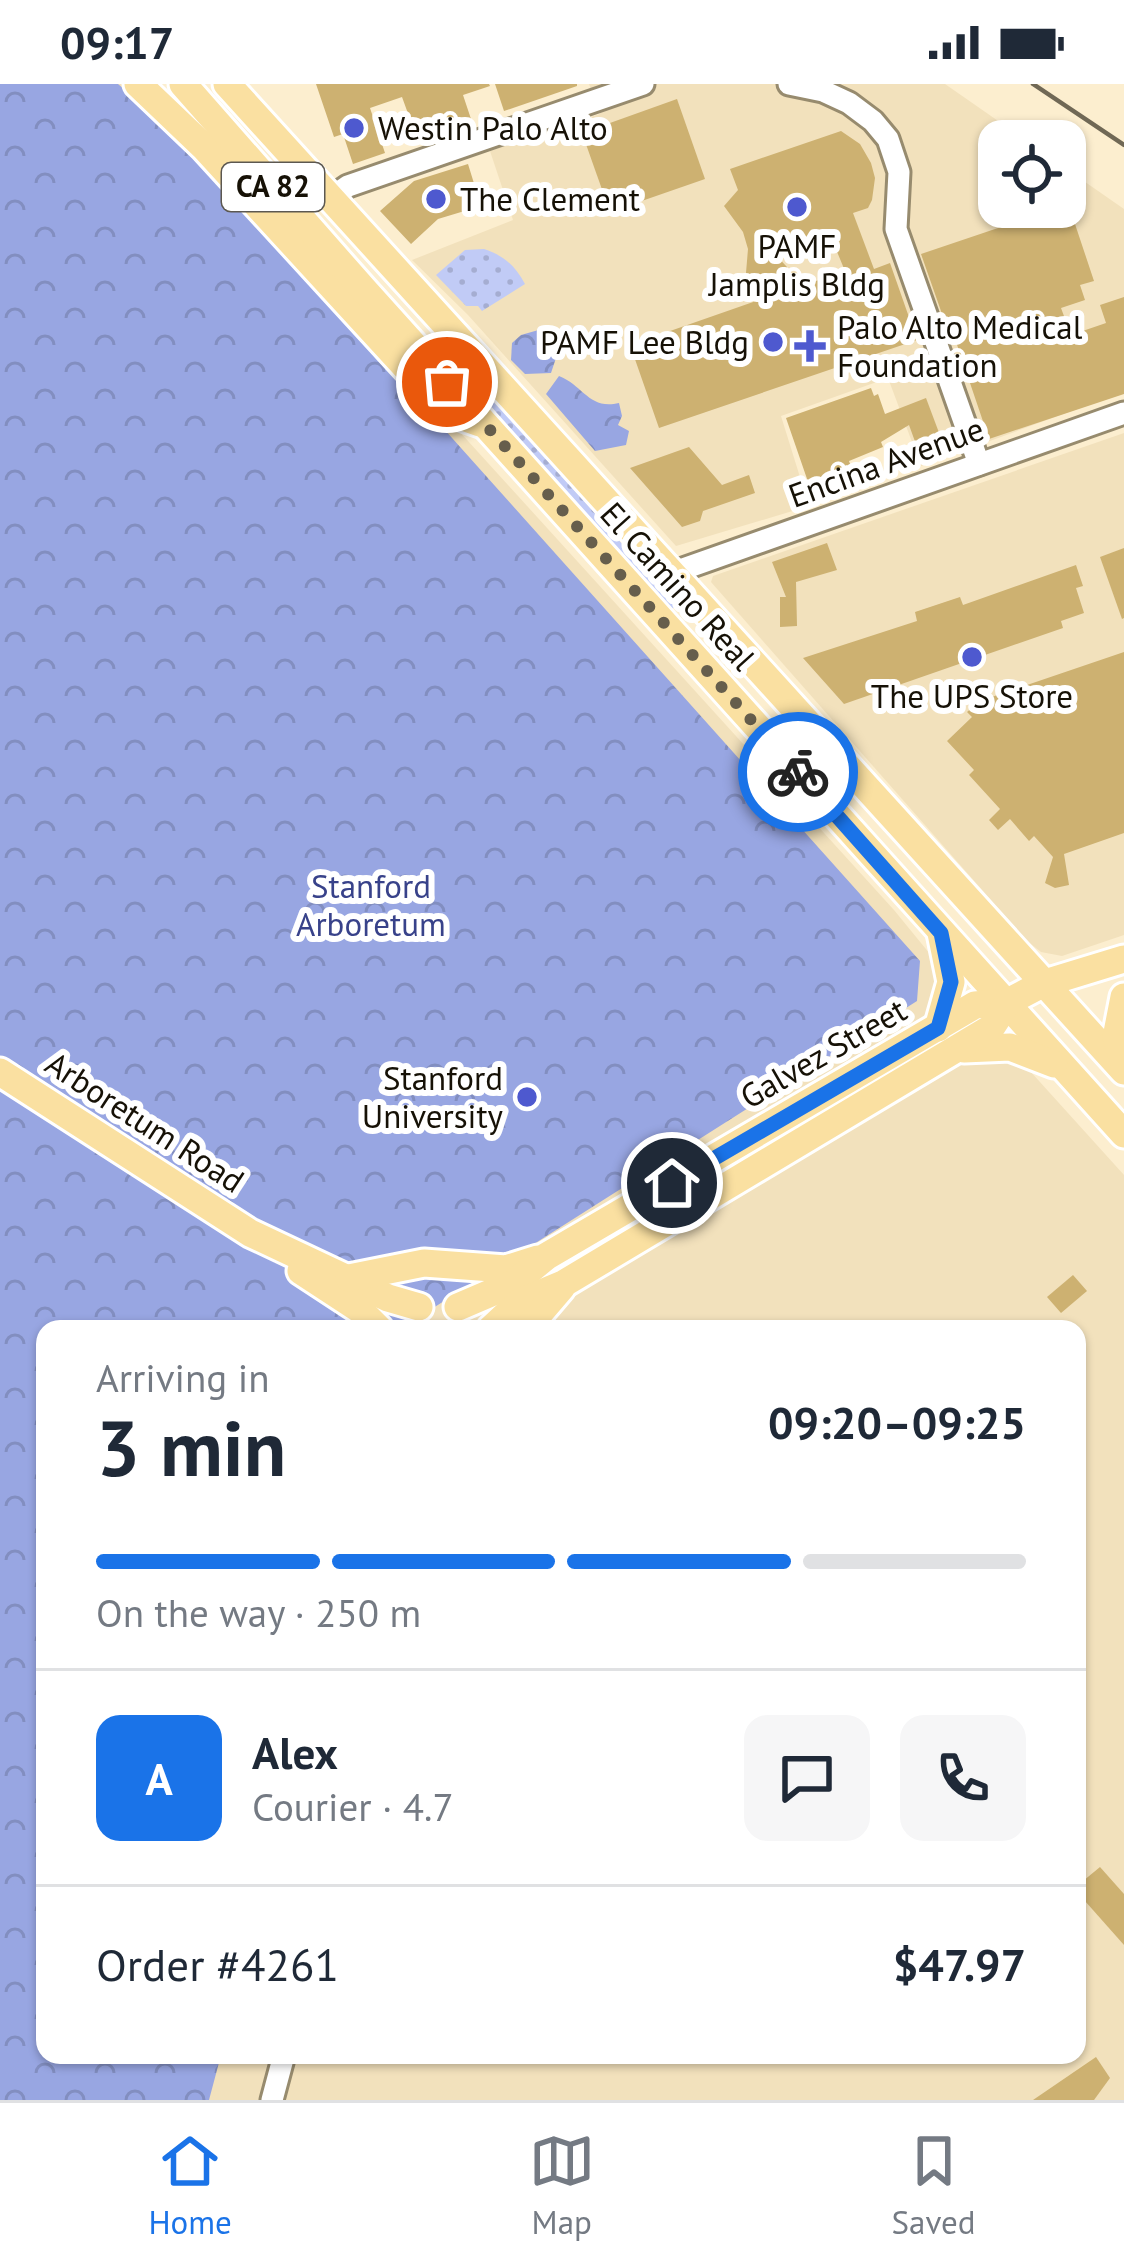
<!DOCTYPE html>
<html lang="en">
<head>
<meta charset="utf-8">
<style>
  body { margin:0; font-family:"PT Sans",sans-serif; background:#f6f6f7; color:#1f2937; height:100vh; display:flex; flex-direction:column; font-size:45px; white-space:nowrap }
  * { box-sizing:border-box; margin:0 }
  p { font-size:39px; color:#747a83 }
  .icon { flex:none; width:66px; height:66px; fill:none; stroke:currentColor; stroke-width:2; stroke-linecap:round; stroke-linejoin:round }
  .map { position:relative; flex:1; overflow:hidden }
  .side { position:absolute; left:36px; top:1236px; width:1050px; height:744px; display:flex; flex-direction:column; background:#fff; border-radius:24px; box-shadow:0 3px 9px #0004 }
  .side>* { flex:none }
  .buttons { position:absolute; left:978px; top:36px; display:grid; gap:24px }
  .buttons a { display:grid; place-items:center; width:108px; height:108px; border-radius:24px; background:#fff; box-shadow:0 3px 9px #0004; font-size:60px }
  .pin { position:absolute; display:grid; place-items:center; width:102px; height:102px; color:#fff; margin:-51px; border:6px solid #fff; border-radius:50%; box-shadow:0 3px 12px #0007 }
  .courier { position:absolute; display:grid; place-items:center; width:120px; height:120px; margin:-60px; border:9px solid #1a73e8; border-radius:50%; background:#fff; color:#222; box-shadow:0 3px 15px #0007 }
  .head em { font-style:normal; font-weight:600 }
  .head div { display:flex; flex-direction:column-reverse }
  .head { display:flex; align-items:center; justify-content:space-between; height:204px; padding:0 60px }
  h1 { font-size:78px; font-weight:600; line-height:90px }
  .bar { display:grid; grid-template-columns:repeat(4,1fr); gap:18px 12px; align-content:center; height:144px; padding:0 60px }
  .bar i { height:15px; border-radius:9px; background:#e0e1e3 }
  .bar .active { background:#1a73e8 }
  .bar p { grid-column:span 4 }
  .line { display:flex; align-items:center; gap:30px; padding:0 60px; border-top:3px solid #e0e1e3 }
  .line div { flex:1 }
  .round { display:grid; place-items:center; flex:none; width:126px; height:126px; border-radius:24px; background:#f6f6f7 }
  .status { display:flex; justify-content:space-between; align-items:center; height:84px; padding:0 60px; background:#fff; direction:ltr }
  .status svg { height:33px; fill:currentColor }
  .tabs { display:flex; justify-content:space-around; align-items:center; height:168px; border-top:3px solid #e0e1e3; background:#fff; font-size:33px; color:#747a83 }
  .tabs a { display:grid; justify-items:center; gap:6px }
  .tabs .active { color:#1a73e8 }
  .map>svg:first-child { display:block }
  .built { fill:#f2e1bc; fill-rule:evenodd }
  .green { fill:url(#green-dots) }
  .forest { fill:url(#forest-crowns) }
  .building { fill:#cdb171; fill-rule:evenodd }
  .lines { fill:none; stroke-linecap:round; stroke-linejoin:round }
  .minor-casing { stroke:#978b6e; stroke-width:27 }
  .major-casing { stroke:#fff; stroke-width:33 }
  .minor { stroke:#fff; stroke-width:21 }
  .major { stroke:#fae0a1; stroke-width:27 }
  .rail { stroke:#706855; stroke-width:4.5 }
  .done { stroke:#665e4c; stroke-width:12; stroke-dasharray:0 21.6 }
  .route { stroke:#1a73e8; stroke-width:15 }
  .poi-dot { fill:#4e59cf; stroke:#fff; stroke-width:4.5 }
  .labels { text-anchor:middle; stroke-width:12; stroke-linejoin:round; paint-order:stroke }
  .shield { fill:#fff; stroke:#5c5851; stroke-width:3 }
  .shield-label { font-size:30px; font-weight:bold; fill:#161106 }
  .poi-label { font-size:33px; fill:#161106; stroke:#fff; text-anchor:start }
  .street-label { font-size:33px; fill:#161106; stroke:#fff }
  .park-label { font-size:33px; fill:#38428a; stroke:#fff }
</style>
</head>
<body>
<div class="status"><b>09:17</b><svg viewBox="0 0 49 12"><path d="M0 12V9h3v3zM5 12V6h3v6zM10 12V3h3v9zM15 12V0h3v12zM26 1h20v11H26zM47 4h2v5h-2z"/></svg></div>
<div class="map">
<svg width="1124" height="2016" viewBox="0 0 1124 2016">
  <defs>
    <pattern id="green-dots" width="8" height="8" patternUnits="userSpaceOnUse" patternTransform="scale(3)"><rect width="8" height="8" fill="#c1cbf6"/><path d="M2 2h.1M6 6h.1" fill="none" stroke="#a5add1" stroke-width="1.8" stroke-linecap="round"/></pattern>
    <pattern id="forest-crowns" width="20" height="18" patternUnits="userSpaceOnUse" patternTransform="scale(3)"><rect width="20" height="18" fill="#98a6e2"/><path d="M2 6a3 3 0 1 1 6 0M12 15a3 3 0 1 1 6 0" fill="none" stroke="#828ec0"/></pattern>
  </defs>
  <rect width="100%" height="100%" fill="#fceecf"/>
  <g class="built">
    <path d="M 0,0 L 135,0 L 182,42 L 894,826 L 984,936 L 1124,1091 L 1124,2016 L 0,2016 ZM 45,1245 L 1077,1245 L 1077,1971 L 45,1971 Z"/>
    <polygon points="589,0 945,0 1027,57 999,57 999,123 1065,123 1065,84 1124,125 1124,308 921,382 888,294 781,332 809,422 676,462 468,231 412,176 513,136 490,67 600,30"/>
    <polygon points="1124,349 1124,851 1062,872 1041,868 1027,857 711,498 713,492"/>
  </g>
  <g class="green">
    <path d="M 484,165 C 505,172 515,182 525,200 L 482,227 L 478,222 L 466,222 L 436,191 L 465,166 Z"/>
    <polygon points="480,300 672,516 676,522 672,525 619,473 472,306"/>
  </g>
  <g class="forest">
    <polygon points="0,0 118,0 189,60 920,877 917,917 400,1245 45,1245 45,1971 221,1971 209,2016 0,2016"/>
    <polygon points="542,245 556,249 559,265 551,289 525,290 511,276 512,259 521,251"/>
    <path d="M 559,292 C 584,302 589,326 619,319 L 622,332 L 618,341 L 629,347 L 626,361 L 595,367 L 546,310 Z"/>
  </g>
  <g class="building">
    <polygon points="316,0 489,0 490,2 463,11 472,38 418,57 402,13 370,24 385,69 353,80 343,50 334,53"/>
    <polygon points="495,0 577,0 577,2 504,27"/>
    <polygon points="677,15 705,95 610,128 582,49"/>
    <path d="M 841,47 L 860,60 L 871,79 L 875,94 L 872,116 L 868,124 L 853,129 L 874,185 L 890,179 L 917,256 L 659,344 L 630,261 L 756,217 L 746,189 L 748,165 L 743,148 L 724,122 L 738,106 L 730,85 ZM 828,146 L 845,187 L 787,207 L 787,183 L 771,166 Z"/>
    <polygon points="468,80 481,122 438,135 411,160 380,127 414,97"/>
    <polygon points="1054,125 1055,129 1070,125 1094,197 1080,201 1085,216 1061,224 1071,251 1106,239 1100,221 1124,213 1124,310 989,355 952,246 948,247 921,170"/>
    <polygon points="871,304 874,312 878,310 885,330 926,314 941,354 917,363 909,341 881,358 883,363 849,377 858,403 815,418 786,334"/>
    <polygon points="689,363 722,401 749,391 755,409 703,427 700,437 682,443 630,384"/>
    <polygon points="827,459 837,486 796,498 797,542 780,543 780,513 786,513 772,478"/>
    <polygon points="1124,464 1124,534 1122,535 1100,473"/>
    <polygon points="1076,481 1083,502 1076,504 1084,529 1061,537 1063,544 844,620 803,574 917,537 915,528 960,513 963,521"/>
    <polygon points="1124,568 1124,749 1064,770 1069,801 1055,804 1045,799 1053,773 1034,752 1029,757 1010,735 998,746 989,736 1000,725 969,691 974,686 947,657 972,633 967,628 980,617"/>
    <polygon points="1073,1191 1087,1207 1061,1229 1047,1213"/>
    <polygon points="1100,1783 1124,1810 1124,1861 1077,1808 1077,1802"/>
    <polygon points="1096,1973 1110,1994 1094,2016 1033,2016"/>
  </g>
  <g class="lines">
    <g class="minor-casing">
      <g id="minor">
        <polyline points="789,0 823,7 849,19 873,37 888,55 899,88 896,145 979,380"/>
        <polyline points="329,115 348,102 643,0"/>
        <polyline points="669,490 1124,329"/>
        <polyline points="272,2016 284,1971"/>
      </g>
    </g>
    <g class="major-casing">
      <g id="major">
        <polyline points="138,0 204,63 446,327 480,339"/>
        <polyline points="183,0 364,206 1124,1050"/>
        <polyline points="227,0 1124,987"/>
        <polyline points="1124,913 1116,954 1124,979"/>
        <polyline points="938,944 951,898 941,849"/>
        <polyline points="964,965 1010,963 1054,980"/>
        <polyline points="0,988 250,1149 388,1214 419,1223"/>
        <polyline points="301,1187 359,1225 379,1245"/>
        <polyline points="349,1194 424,1179 506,1185 538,1175"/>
        <polyline points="458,1223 514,1199 547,1172 975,921 1008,918 1042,900 1124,875"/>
        <polyline points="491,1245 520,1218 563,1200 991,944 1008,918"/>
        <polyline points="526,1245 561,1204"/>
      </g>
    </g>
    <use href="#minor" class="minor"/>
    <use href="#major" class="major"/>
    <polyline class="rail" points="1033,0 1124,61"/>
  </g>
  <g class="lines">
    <polyline class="done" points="447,298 798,688"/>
    <polyline class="route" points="672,1099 938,944 951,898 941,849 798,688"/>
  </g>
  <g class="poi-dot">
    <circle cx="354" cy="44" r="12"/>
    <circle cx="436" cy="115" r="12"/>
    <circle cx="797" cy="123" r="12"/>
    <circle cx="773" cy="258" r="12"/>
    <path d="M804 244h12v12h12v12h-12v12h-12v-12h-12v-12h12z"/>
    <circle cx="972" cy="573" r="12"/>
    <circle cx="527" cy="1013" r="12"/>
  </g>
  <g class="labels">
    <rect class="shield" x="222" y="79" width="102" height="48" rx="9"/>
    <g class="shield-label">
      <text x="273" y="113">CA 82</text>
    </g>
    <g class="poi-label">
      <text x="378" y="56">Westin Palo Alto</text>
      <text x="460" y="127">The Clement</text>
      <text x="797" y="174" text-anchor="middle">PAMF<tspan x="797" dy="38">Jamplis Bldg</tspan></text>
      <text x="837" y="255">Palo Alto Medical<tspan x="837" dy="38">Foundation</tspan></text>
      <text x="749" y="270" text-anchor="end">PAMF Lee Bldg</text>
      <text x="972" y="624" text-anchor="middle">The UPS Store</text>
      <text x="503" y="1006" text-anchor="end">Stanford<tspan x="503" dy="38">University</tspan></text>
    </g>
    <g class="street-label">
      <text transform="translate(886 378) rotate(-20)" y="12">Encina Avenue</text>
      <text transform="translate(678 502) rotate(48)" y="12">El Camino Real</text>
      <text transform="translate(823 969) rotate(-30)" y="12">Galvez Street</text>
      <text transform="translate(145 1038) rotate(33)" y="12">Arboretum Road</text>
    </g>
    <g class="park-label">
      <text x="371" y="814">Stanford<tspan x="371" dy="38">Arboretum</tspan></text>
    </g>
  </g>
</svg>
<div class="buttons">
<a><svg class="icon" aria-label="locate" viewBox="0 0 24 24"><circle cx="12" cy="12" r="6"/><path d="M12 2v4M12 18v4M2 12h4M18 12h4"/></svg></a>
</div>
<div class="pin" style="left:447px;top:298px;background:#ea580c"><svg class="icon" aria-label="bag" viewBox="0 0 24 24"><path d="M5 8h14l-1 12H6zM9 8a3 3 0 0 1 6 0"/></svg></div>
<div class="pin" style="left:672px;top:1099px;background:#1f2937"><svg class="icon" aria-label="home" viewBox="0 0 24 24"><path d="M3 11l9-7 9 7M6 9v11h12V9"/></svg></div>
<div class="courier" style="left:798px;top:688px"><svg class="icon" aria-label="bike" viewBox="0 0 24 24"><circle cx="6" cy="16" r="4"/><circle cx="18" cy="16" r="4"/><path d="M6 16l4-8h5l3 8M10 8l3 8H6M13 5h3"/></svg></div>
<section class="side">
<div class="head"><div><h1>3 min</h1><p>Arriving in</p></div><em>09:20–09:25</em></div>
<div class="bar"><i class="active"></i><i class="active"></i><i class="active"></i><i></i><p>On the way · 250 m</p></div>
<div class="line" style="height:216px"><b class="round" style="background:#1a73e8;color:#fff">A</b><div><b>Alex</b><p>Courier · 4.7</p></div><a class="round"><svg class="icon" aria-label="chat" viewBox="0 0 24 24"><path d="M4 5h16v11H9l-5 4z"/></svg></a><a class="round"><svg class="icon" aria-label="phone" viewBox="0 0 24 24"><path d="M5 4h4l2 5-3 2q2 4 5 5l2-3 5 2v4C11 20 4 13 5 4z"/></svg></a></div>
<div class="line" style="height:156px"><div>Order #4261</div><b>$47.97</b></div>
</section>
</div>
<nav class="tabs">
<a class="active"><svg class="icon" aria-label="home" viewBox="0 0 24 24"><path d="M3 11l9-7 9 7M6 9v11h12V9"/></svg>Home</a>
<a><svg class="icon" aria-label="map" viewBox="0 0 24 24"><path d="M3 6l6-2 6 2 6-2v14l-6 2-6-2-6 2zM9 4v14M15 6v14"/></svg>Map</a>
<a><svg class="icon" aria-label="saved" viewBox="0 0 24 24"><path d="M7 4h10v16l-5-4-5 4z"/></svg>Saved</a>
</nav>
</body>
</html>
